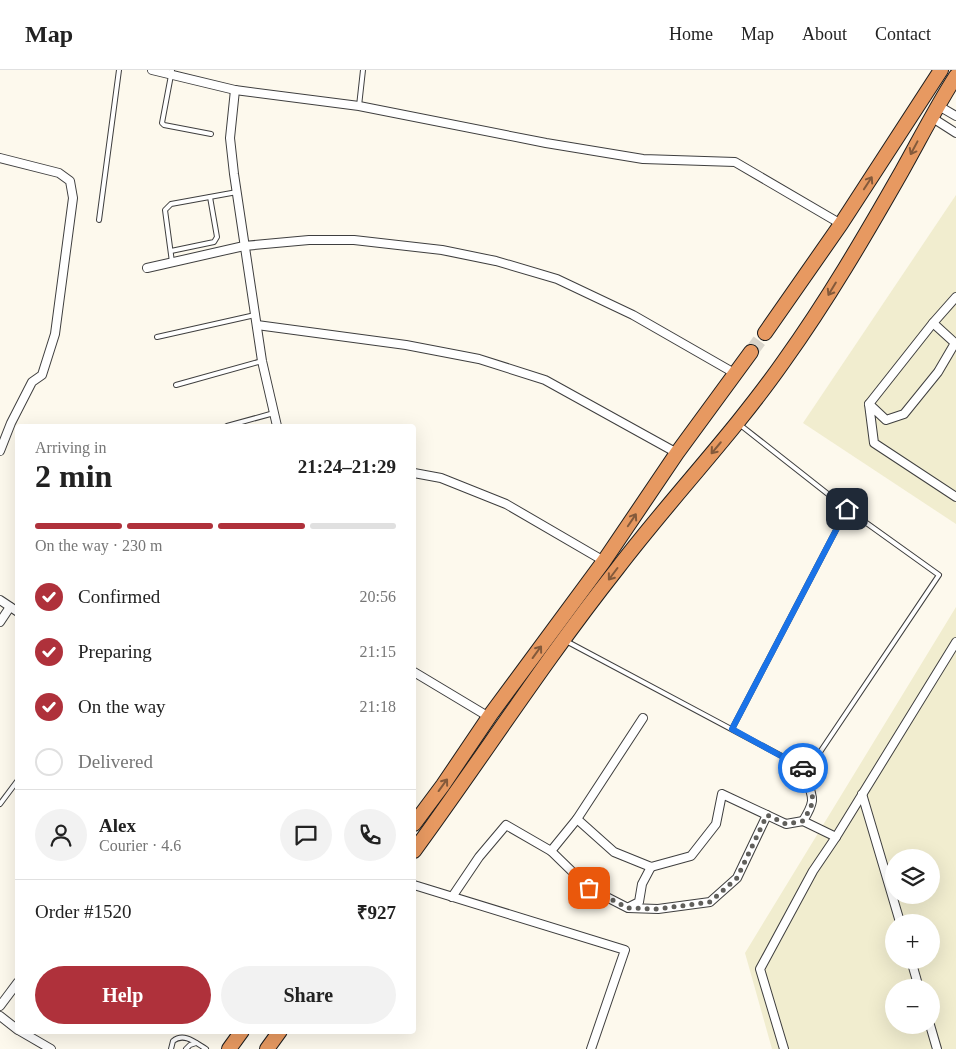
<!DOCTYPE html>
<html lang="en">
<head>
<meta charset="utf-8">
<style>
  body { margin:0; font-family:Georgia,serif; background:#f2f2f2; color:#222; height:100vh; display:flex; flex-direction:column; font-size:19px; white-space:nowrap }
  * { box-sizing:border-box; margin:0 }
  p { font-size:16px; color:#767676 }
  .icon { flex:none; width:28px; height:28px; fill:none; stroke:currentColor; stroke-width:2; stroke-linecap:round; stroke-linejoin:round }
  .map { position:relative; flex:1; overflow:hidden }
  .details { position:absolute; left:15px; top:354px; width:401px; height:610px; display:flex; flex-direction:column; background:#fff; border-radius:5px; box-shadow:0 5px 20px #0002 }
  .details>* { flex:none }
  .buttons { position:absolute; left:885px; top:779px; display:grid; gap:10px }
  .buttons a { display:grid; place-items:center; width:55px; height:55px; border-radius:50%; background:#fff; box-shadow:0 5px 20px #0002; font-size:25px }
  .pin { position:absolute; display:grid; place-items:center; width:42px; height:42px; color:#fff; margin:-21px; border-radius:10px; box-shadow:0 2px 8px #0006 }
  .courier { position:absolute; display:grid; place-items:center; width:50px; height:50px; margin:-25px; border:4px solid #1a73e8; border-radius:50%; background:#fff; color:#222; box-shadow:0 1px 6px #0007 }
  .overview em { font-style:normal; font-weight:600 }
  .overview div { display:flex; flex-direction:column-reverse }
  .overview { display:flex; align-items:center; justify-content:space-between; height:85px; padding:0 20px }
  h1 { font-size:32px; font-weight:600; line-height:38px }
  .bar { display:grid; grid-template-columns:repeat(4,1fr); gap:8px 5px; align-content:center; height:60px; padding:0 20px }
  .bar i { height:6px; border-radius:4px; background:#e0e0e0 }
  .bar .active { background:#af313b }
  .bar p { grid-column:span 4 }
  .line { display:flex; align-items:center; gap:12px; padding:0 20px; border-top:1px solid #e0e0e0 }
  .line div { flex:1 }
  .round { display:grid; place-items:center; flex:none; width:52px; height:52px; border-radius:26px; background:#f2f2f2 }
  ol { padding:0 20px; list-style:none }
  li { display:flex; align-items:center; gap:15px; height:55px }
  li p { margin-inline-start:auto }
  li .icon { padding:5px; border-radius:50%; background:#af313b; color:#fff; stroke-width:4 }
  li:last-child { color:#767676 }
  li i { width:28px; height:28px; border:2px solid #e0e0e0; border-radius:50% }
  .primary-button { display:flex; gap:10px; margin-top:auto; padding:10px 20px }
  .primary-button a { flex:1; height:58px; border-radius:30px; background:#af313b; color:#fff; font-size:20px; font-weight:600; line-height:58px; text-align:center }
  .primary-button a+a { background:#f2f2f2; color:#222 }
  header { display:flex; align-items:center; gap:30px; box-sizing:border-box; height:70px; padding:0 25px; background:#fff; border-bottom:1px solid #e0e0e0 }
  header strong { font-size:24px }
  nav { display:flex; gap:28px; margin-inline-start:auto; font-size:18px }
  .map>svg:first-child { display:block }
  .farmland { fill:#f1edcf; fill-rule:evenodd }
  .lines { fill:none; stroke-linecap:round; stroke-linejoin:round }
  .highway-tunnel { stroke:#d9d5cb; stroke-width:14; stroke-dasharray:14 7; stroke-linecap:butt }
  .lane-casing { stroke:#3f3f3f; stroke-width:6 }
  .street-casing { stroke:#3f3f3f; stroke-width:10 }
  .highway-casing { stroke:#1d1d1d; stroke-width:16 }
  .lane { stroke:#fff; stroke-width:4 }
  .street { stroke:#fff; stroke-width:8 }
  .highway { stroke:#e79961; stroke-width:14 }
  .oneway { stroke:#845a3b }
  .done { stroke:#605f5b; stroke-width:5; stroke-dasharray:0 9 }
  .route { stroke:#1a73e8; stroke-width:6 }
</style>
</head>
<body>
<header>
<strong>Map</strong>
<nav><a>Home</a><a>Map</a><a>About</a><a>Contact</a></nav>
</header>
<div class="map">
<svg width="956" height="979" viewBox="0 0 956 979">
  <rect width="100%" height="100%" fill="#fdf9ed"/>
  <g class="farmland">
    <polygon points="956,125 956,454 803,353"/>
    <path d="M 956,537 L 956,979 L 772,979 L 745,883 ZM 894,788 L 931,788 L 931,825 L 894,825 ZM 894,852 L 931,852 L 931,890 L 894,890 ZM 894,918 L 931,918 L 931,955 L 894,955 Z"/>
  </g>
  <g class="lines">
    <polyline class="highway-tunnel" points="751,282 765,263"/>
    <g class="lane-casing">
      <g id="lane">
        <polyline points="172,0 162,53 164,55 211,64"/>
        <polyline points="359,36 363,0"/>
        <polyline points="99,150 119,0"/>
        <polyline points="171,181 214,172 217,167 210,127"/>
        <polyline points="172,192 165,140 171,134 237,122"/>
        <polyline points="157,267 255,245"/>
        <polyline points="176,315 262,291"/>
        <polyline points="227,356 274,343"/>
        <polyline points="566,571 808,700 939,505 847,439 739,354"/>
        <polyline points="732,659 847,439"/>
        <polyline points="0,734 18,710"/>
        <path d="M 171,979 L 173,971 C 184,962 196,973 206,979"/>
        <polyline points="186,979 190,975 196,973"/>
      </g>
    </g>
    <g class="street-casing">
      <g id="street">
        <polyline points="152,0 235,20 359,36 546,73 643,89 735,92 841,154"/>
        <polyline points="235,20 230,68 234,104 262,291 277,356"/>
        <polyline points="937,35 956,46"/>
        <polyline points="931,47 956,63"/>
        <polyline points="0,88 59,103 70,111 73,128 55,264 42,305 32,312 11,353 0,381"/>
        <polyline points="147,198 244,176 309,170 354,170 442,180 496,191 557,209 633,245 736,304"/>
        <polyline points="956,227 933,253 955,273 938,302 904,344 886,350 869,334 874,373 956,427"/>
        <polyline points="257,255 406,275 479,289 545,310 677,383"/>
        <polyline points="869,334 933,253"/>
        <polyline points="414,403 441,408 506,434 604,491"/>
        <polyline points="0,530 18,542"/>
        <polyline points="0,552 10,537"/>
        <polyline points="414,602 489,647"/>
        <polyline points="862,724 900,852"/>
        <polyline points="577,749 614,782 651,797 691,786 716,754 722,724 786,754 803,751 836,767"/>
        <path d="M 803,751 C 814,733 815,729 806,710 L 808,700"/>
        <polyline points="551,781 589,818 628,838 658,839 710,832 737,808 767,745"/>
        <polyline points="414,815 625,880 591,979"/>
        <polyline points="452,827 479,787 506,755 551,781 577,749 643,648"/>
        <polyline points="629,837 639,832 642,814 651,797"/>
        <polyline points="911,890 919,918"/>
        <polyline points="0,936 18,912"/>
        <polyline points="0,946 18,960"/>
        <polyline points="930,955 937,979"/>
        <polyline points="20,961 51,979"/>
        <polyline points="784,979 760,899 813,801 836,767 956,572"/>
      </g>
    </g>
    <g class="highway-casing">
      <g id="highway">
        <polyline points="765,263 841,154 941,0"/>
        <polyline points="414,754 443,715 491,644 604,491 677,383 751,282"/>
        <path d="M 414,781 C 482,688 545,590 617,499 C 671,428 733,364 784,291 C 827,231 865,166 902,101 C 920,69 936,37 956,6"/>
        <polyline points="229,979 242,961"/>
        <polyline points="267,979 280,961"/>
      </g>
    </g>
    <use href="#lane" class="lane"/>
    <use href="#street" class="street"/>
    <use href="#highway" class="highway"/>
  </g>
  <defs><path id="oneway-shaft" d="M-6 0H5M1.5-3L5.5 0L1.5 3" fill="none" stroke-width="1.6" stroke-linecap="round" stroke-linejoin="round" transform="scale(1.25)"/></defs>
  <g class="oneway">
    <use href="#oneway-shaft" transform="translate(914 78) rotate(118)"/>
    <use href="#oneway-shaft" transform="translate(868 113) rotate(-57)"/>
    <use href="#oneway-shaft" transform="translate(832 219) rotate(121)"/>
    <use href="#oneway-shaft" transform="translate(716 378) rotate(130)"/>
    <use href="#oneway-shaft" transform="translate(632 450) rotate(-56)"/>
    <use href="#oneway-shaft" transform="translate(613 504) rotate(127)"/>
    <use href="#oneway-shaft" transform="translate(537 582) rotate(-54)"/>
    <use href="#oneway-shaft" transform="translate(443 715) rotate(-54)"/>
  </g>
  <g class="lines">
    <path class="done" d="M 589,818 L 628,838 L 658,839 L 710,832 L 737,808 L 767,745 L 786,754 L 803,751 C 814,733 816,729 806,710 L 808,700 L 803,698"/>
    <polyline class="route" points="803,698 732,659 847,439"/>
  </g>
</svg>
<div class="buttons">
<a><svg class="icon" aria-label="layers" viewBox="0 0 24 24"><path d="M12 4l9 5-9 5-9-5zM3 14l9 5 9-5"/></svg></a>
<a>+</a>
<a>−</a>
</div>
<div class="pin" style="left:589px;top:818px;background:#ea580c"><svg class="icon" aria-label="bag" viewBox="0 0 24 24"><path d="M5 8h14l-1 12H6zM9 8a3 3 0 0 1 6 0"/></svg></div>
<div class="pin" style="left:847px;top:439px;background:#1f2937"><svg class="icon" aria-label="home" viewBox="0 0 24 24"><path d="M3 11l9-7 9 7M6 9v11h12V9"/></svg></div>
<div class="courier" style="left:803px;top:698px"><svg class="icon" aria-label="car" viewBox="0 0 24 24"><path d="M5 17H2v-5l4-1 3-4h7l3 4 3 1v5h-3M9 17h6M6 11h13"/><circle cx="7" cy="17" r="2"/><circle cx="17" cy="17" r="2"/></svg></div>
<section class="details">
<div class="overview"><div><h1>2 min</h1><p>Arriving in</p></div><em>21:24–21:29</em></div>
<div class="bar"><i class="active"></i><i class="active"></i><i class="active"></i><i></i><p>On the way · 230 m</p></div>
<ol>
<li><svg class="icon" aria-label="check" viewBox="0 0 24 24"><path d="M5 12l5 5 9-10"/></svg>Confirmed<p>20:56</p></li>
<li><svg class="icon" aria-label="check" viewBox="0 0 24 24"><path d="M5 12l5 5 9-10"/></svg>Preparing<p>21:15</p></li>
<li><svg class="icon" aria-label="check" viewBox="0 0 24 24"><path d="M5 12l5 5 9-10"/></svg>On the way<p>21:18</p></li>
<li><i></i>Delivered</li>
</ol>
<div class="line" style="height:90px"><a class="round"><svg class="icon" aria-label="person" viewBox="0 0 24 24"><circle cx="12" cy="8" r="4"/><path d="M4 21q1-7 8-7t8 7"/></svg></a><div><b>Alex</b><p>Courier · 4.6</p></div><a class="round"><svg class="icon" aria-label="chat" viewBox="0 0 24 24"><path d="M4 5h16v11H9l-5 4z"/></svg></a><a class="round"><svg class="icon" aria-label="phone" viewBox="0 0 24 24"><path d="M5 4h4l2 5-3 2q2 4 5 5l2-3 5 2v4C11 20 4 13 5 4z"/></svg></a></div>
<div class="line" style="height:65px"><div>Order #1520</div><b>₹927</b></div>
<div class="primary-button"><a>Help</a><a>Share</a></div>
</section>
</div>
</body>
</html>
